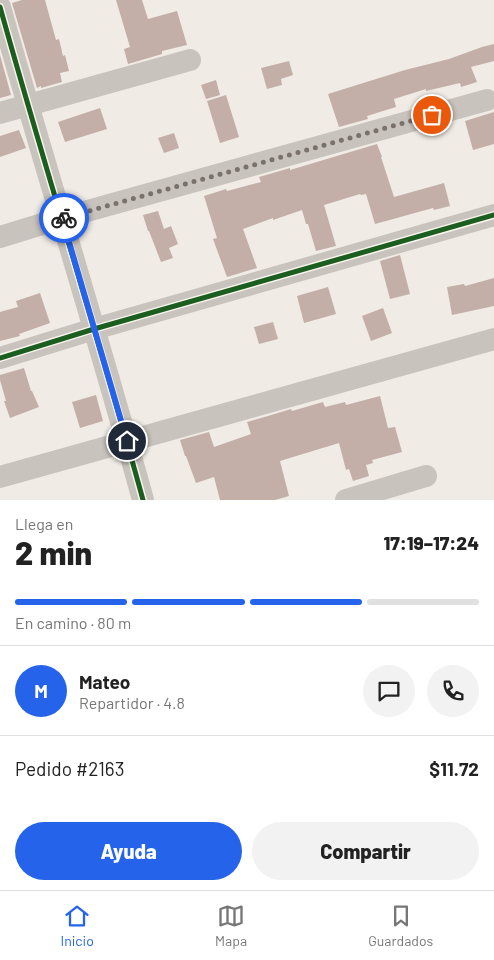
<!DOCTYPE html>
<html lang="es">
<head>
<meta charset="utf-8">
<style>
  body { margin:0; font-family:Barlow,sans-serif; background:#f2f2f2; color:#222; height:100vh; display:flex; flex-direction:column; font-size:19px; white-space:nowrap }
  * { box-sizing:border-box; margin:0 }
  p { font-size:16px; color:#767676 }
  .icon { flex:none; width:28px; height:28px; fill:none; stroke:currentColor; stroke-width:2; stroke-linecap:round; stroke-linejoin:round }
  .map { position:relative; height:500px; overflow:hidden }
  .side { display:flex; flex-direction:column; background:#fff; flex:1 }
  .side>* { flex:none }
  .pin { position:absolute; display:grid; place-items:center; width:42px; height:42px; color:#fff; margin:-21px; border:2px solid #fff; border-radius:50%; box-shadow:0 1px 5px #0007 }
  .courier { position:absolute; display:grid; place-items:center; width:50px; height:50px; margin:-25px; border:4px solid #2563eb; border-radius:50%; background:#fff; color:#222; box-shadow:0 1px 6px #0007 }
  .head em { font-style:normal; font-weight:800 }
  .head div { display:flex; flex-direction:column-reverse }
  .head { display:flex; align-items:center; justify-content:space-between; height:85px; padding:0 15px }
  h1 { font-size:32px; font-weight:800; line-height:38px }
  .bar { display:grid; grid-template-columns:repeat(4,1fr); gap:8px 5px; align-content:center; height:60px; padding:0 15px }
  .bar i { height:6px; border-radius:4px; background:#e0e0e0 }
  .bar .active { background:#2563eb }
  .bar p { grid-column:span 4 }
  .line { display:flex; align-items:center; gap:12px; padding:0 15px; border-top:1px solid #e0e0e0 }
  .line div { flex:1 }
  .round { display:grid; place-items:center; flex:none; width:52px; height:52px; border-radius:26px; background:#f2f2f2 }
  .button { display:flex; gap:10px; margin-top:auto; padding:10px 15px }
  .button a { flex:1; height:58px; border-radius:30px; background:#2563eb; color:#fff; font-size:20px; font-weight:800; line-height:58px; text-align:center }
  .button a+a { background:#f2f2f2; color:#222 }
  .dock { display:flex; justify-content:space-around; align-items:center; height:70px; border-top:1px solid #e0e0e0; background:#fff; font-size:14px; color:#767676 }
  .dock a { display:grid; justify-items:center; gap:2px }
  .dock .active { color:#2563eb }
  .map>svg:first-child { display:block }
  .building { fill:#c3afa7 }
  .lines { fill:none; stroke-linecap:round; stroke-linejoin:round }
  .street { stroke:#c9c3be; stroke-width:22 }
  .cycleway-casing { stroke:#fbf5ee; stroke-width:8 }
  .cycleway { stroke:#1b5e20; stroke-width:5 }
  .done { stroke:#7a716c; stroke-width:5; stroke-dasharray:0 9 }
  .route { stroke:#2563eb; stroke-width:6 }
</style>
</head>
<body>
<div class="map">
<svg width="494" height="500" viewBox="0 0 494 500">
  <rect width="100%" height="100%" fill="#f0ebe5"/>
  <g class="building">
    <polygon points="22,0 45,0 56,40 59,39 63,56 65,55 69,71 60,73 62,82 41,88 41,86 37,88 12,3"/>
    <polygon points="116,0 142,0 148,19 177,11 187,45 162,51 162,54 128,64 124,49 130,47"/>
    <polygon points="494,44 494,61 471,67 477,82 461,87 460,83 426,91 426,89 394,99 396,107 367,116 368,119 339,127 328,94 405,70 449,59 482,47"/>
    <polygon points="0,55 11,95 0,98"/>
    <polygon points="289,61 293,75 281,79 282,85 267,89 261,68"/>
    <polygon points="216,80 220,95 206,99 201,85"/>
    <polygon points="226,95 239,137 220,143 207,101"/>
    <polygon points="100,108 107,129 65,142 58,122"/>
    <polygon points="494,112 494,144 473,150 465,121"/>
    <polygon points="19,130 26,148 0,157 0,136"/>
    <polygon points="174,133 179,148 164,153 158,138"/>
    <polygon points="377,144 382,157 381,157 394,197 444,183 450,206 434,210 433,208 375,224 366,194 361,195 360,194 324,205 336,246 316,251 308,224 306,224 302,210 273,220 273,218 243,229 257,268 227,277 213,239 217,238 204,196 226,189 227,191 261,182 259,177 290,168 290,170"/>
    <polygon points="158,211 164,229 171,226 178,244 169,248 173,258 161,262 149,231 148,231 143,215"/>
    <polygon points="400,255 410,294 390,299 380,261"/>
    <polygon points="494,278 494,306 452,315 447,287 464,284 465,286"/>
    <polygon points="328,287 336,314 304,323 297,296"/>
    <polygon points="40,293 50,323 19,334 20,336 0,341 0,312 18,307 16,301"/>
    <polygon points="383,308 392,333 371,341 362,316"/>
    <polygon points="273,322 278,339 259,344 254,327"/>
    <polygon points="24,368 31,391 32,391 39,407 10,418 4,401 6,401 0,380 0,375"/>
    <polygon points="96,395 103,421 80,428 72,402"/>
    <polygon points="380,396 388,428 395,427 402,452 372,460 373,463 366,465 369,476 353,481 349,469 346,470 339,443 280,461 289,496 275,500 220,500 214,477 196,483 186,456 185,456 180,440 209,432 214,447 251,434 247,422 268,416 291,409 292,411 323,402 325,407 345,402 346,405"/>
  </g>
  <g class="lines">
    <g class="street">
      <path d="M 0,7 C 46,172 98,335 143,500"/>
      <polyline points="0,113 190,60"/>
      <polyline points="0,237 62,218 487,100"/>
      <polyline points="0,358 94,329 494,215"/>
      <polyline points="0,477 494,339"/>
      <polyline points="346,500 426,476"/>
    </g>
    <g class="cycleway-casing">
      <g id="cycleway">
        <path d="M 0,7 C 46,172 98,335 143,500"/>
        <polyline points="0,358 94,329 494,215"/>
      </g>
    </g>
    <use href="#cycleway" class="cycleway"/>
  </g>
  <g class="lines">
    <polyline class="done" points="64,218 432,115"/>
    <polyline class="route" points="64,218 62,218 127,441"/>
  </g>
</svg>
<div class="pin" style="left:432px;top:115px;background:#ea580c"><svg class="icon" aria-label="bag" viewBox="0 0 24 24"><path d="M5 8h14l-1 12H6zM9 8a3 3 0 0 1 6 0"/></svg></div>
<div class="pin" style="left:127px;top:441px;background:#1f2937"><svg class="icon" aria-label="home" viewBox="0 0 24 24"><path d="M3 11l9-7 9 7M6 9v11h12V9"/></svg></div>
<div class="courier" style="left:64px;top:218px"><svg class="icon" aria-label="bike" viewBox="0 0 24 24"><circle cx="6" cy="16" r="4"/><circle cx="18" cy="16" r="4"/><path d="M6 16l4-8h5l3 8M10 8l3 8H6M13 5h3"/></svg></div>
</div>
<section class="side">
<div class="head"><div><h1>2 min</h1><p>Llega en</p></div><em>17:19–17:24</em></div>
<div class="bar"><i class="active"></i><i class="active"></i><i class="active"></i><i></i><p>En camino · 80 m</p></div>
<div class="line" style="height:90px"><b class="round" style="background:#2563eb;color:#fff">M</b><div><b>Mateo</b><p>Repartidor · 4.8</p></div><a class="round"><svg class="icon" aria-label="chat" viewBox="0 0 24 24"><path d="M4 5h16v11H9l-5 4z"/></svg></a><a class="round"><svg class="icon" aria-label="phone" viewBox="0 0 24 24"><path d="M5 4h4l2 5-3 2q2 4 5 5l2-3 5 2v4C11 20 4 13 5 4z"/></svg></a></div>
<div class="line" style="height:65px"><div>Pedido #2163</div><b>$11.72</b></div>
<div class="button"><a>Ayuda</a><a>Compartir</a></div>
</section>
<nav class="dock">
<a class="active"><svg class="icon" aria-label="home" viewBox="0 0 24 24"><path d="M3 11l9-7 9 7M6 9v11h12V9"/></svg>Inicio</a>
<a><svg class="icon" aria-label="map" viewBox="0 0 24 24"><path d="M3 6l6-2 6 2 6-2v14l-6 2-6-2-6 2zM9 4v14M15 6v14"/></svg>Mapa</a>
<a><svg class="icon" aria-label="saved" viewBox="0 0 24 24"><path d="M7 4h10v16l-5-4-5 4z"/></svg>Guardados</a>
</nav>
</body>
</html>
